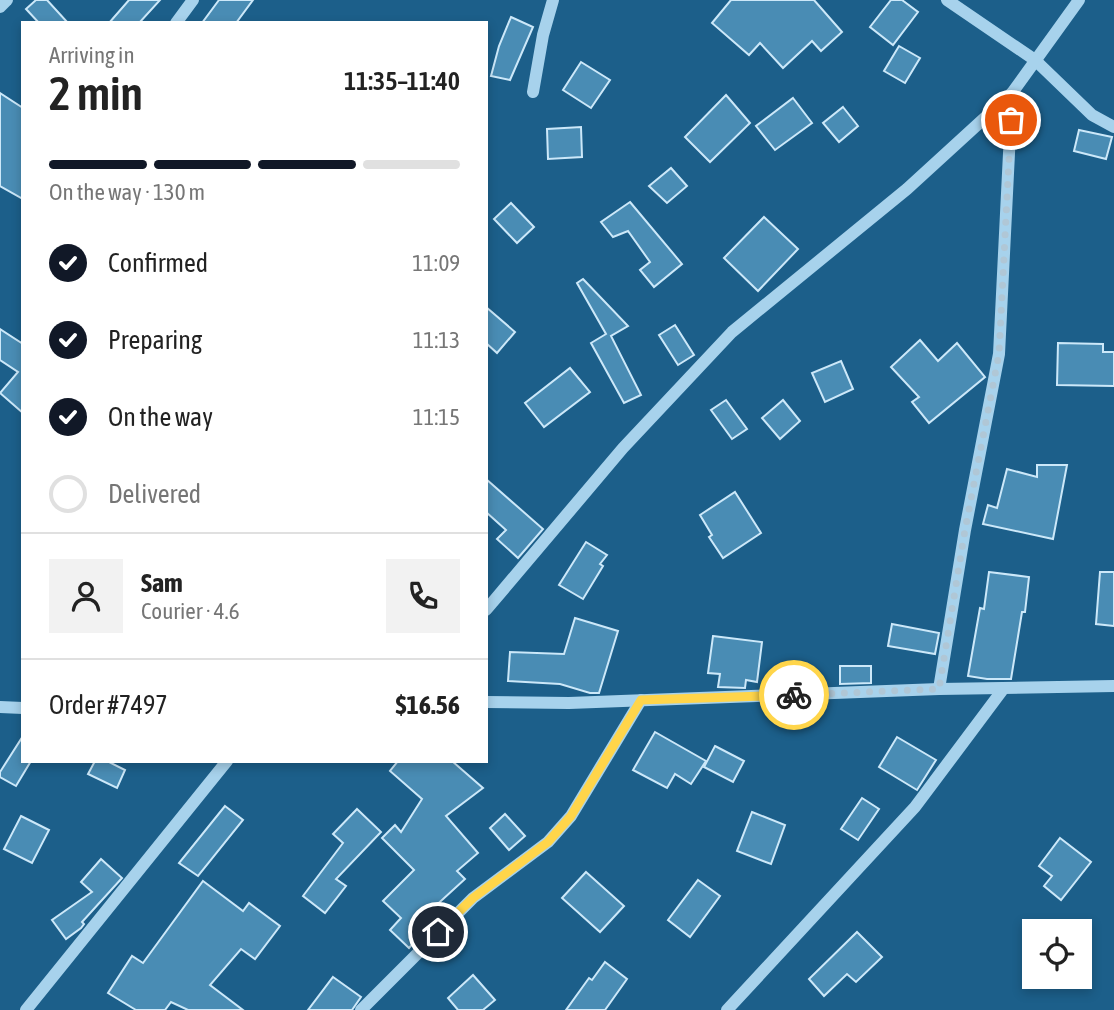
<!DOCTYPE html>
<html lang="en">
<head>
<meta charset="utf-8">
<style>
  body { margin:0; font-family:"Asap Condensed",sans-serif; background:#f2f2f2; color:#222; height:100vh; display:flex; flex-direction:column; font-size:26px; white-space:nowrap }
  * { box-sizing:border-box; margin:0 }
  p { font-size:23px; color:#767676 }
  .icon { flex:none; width:38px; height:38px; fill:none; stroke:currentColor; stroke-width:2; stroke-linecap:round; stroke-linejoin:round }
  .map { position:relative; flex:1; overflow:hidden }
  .drawer { position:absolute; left:21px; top:21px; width:467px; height:742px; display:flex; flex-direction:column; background:#fff; border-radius:0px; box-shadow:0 4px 10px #0003 }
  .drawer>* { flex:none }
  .controls { position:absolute; left:1022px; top:919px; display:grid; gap:14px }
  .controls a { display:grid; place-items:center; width:70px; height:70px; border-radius:0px; background:#fff; box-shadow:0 4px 10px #0003; font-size:35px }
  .pin { position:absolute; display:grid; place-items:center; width:60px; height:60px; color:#fff; margin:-30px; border:4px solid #fff; border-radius:50%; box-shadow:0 2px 7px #0007 }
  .courier { position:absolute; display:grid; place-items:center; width:70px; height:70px; margin:-35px; border:5px solid #ffd54a; border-radius:50%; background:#fff; color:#222; box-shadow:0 2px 9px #0007 }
  .summary em { font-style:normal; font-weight:600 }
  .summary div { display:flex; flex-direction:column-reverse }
  .summary { display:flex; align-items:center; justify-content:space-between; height:119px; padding:0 28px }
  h1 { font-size:46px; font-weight:600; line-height:52px }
  .bar { display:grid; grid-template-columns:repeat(4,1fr); gap:10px 7px; align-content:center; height:84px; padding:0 28px }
  .bar i { height:9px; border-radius:5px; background:#e0e0e0 }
  .bar .selected { background:#111827 }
  .bar p { grid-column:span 4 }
  .line { display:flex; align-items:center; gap:18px; padding:0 28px; border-top:2px solid #e0e0e0 }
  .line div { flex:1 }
  .round { display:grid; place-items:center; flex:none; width:74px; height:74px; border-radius:0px; background:#f2f2f2 }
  ol { padding:0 28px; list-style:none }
  li { display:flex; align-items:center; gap:21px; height:77px }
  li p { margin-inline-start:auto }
  li .icon { padding:7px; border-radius:50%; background:#111827; color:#fff; stroke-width:4 }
  li:last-child { color:#767676 }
  li i { width:38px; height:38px; border:4px solid #e0e0e0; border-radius:50% }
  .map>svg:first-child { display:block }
  .building { fill:#498cb4; stroke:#cce8f9; stroke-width:2 }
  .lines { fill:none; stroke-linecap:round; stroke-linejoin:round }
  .minor { stroke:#a7d2ec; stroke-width:12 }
  .done { stroke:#b0c7d6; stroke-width:7; stroke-dasharray:0 12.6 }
  .route { stroke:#ffd54a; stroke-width:9 }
</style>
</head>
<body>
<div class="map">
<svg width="1114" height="1010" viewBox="0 0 1114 1010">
  <rect width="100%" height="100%" fill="#1c5f8a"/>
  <g class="building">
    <polygon points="36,0 47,0 68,23 39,23 26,9"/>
    <polygon points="129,0 160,0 140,22 109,23"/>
    <polygon points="219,0 253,0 236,23 202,23"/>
    <polygon points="731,0 814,0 842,32 821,51 812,41 783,68 760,43 749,55 712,23"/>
    <polygon points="891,0 902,0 918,12 893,45 870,27"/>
    <polygon points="511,17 533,27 510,80 491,76 499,46"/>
    <polygon points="899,46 920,58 905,83 884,71"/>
    <polygon points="581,62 610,80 591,108 563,90"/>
    <polygon points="0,93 23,108 23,199 0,186"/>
    <polygon points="726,95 750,123 710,162 685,137"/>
    <polygon points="793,98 812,123 775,150 756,126"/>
    <polygon points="843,107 858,126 839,142 823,123"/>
    <polygon points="581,127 582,157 548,159 547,129"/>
    <polygon points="1079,130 1112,137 1106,159 1074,151"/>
    <polygon points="671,168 687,186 667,203 649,186"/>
    <polygon points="630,202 682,264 654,287 640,270 650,262 628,231 613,237 601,222"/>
    <polygon points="511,203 534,227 517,243 494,219"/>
    <polygon points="764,217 798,249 758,291 724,258"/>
    <polygon points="583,279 628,326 611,336 641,395 624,403 591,343 606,334 577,283"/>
    <polygon points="486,307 515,332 497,353 486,343"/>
    <polygon points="675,325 694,355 678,365 659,335"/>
    <polygon points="0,329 23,344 23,413 0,393 18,372 0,360"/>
    <polygon points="920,340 938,361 957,343 985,377 929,423 912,402 919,397 891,367"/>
    <polygon points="1058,343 1103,344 1103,352 1114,352 1114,386 1057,385"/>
    <polygon points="841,361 853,389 825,402 812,373"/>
    <polygon points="570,368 590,392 544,427 525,403"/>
    <polygon points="726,400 747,429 732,439 711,410"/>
    <polygon points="783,400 800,421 780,439 762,418"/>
    <polygon points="1037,465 1067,465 1053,539 983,524 988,505 997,508 1007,469 1037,477"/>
    <polygon points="486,479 543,529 518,558 497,539 506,530 486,512"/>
    <polygon points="735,492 761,533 723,558 709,537 712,535 700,515"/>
    <polygon points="586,542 607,555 600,564 603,566 583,599 559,585"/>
    <polygon points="989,572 1029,577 1025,612 1022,612 1011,679 987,679 968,676 980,608 984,609"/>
    <polygon points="1100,572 1114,572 1114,626 1096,624"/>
    <polygon points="575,618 618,631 599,693 590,693 560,684 508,681 510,652 564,654"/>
    <polygon points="892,624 939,633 935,654 888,646"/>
    <polygon points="713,636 762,642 757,682 746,680 745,688 718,687 720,674 708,673"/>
    <polygon points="840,666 871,666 871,683 840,684"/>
    <polygon points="655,732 706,761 691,784 675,774 667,788 633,770"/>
    <polygon points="23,736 23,761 31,761 16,786 0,777 0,772"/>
    <polygon points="897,737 936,760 917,790 879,767"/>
    <polygon points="715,746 744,761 733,782 704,767"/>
    <polygon points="95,761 107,761 125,770 117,788 88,774"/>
    <polygon points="398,761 452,761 483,788 446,816 478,853 457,871 465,879 430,911 437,917 409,948 390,930 401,918 383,901 414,870 382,838 395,825 401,832 422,799 390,771"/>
    <polygon points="862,798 879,809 858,840 841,829"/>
    <polygon points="225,806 243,820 198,876 179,863"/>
    <polygon points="357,809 381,832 336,879 346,886 325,913 303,896 343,843 333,834"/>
    <polygon points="752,812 785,825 771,864 737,851"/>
    <polygon points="505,814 525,836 509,850 490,828"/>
    <polygon points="21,816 49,830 32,863 4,849"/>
    <polygon points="1060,838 1091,862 1061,900 1044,886 1052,876 1039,866"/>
    <polygon points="101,859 122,878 82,922 84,924 81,928 66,939 52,920 92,892 81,882"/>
    <polygon points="586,872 624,906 600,932 562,898"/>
    <polygon points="698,880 720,896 690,937 668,920"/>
    <polygon points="203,881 243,911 249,903 280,926 255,959 241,949 210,985 243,1010 188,1010 171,1002 165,1010 136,1010 108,993 132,956 143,963"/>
    <polygon points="857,932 882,957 856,982 847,974 824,996 809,979"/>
    <polygon points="605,962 627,979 605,1010 566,1010 589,978 592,980"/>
    <polygon points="473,975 495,1000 483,1010 458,1010 448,998"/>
    <polygon points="333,977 361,997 352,1010 308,1010"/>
  </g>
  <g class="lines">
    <g class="minor">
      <polyline points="947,0 1035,60 1092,115 1114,127"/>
      <polyline points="0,7 7,0"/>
      <polyline points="176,23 193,0"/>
      <polyline points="533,92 543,35 553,0"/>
      <polyline points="486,610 623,448 732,332 907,189 1012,93 1079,0"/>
      <polyline points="939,689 965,530 999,354 1012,93"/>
      <polyline points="486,702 569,703 939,689 1114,686"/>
      <polyline points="0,707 23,708"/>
      <polyline points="26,1010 227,761"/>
      <polyline points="361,1010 473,898 548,842 571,816 641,700"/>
      <polyline points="727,1010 915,807 1004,688"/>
    </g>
  </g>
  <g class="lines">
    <polyline class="done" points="794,695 939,689 965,530 999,354 1011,120"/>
    <polyline class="route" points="438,932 473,898 548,842 571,816 641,700 794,695"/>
  </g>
</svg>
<div class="controls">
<a><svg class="icon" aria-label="locate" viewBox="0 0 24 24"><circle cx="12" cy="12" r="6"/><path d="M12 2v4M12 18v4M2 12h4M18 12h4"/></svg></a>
</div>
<div class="pin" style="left:1011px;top:120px;background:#ea580c"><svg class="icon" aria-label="bag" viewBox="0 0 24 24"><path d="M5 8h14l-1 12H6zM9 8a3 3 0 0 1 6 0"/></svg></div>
<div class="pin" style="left:438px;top:932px;background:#1f2937"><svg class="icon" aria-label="home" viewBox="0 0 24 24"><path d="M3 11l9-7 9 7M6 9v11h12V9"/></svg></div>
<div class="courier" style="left:794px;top:695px"><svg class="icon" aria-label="bike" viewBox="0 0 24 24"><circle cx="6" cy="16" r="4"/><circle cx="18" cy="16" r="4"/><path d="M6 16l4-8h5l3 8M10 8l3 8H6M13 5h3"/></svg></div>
<section class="drawer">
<div class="summary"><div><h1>2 min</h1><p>Arriving in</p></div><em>11:35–11:40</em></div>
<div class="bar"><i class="selected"></i><i class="selected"></i><i class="selected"></i><i></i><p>On the way · 130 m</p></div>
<ol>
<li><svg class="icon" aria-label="check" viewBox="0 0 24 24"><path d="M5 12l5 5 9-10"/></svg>Confirmed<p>11:09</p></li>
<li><svg class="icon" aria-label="check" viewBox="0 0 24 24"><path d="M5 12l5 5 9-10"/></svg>Preparing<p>11:13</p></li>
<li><svg class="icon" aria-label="check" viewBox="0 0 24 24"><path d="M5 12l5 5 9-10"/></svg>On the way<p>11:15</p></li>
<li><i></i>Delivered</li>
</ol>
<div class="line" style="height:126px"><a class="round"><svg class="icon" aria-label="person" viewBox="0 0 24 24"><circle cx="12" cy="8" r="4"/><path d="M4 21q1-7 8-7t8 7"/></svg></a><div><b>Sam</b><p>Courier · 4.6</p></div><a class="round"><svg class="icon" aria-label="phone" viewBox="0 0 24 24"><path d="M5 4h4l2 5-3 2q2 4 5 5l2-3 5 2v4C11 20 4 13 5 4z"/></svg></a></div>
<div class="line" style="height:91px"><div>Order #7497</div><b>$16.56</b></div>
</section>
</div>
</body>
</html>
